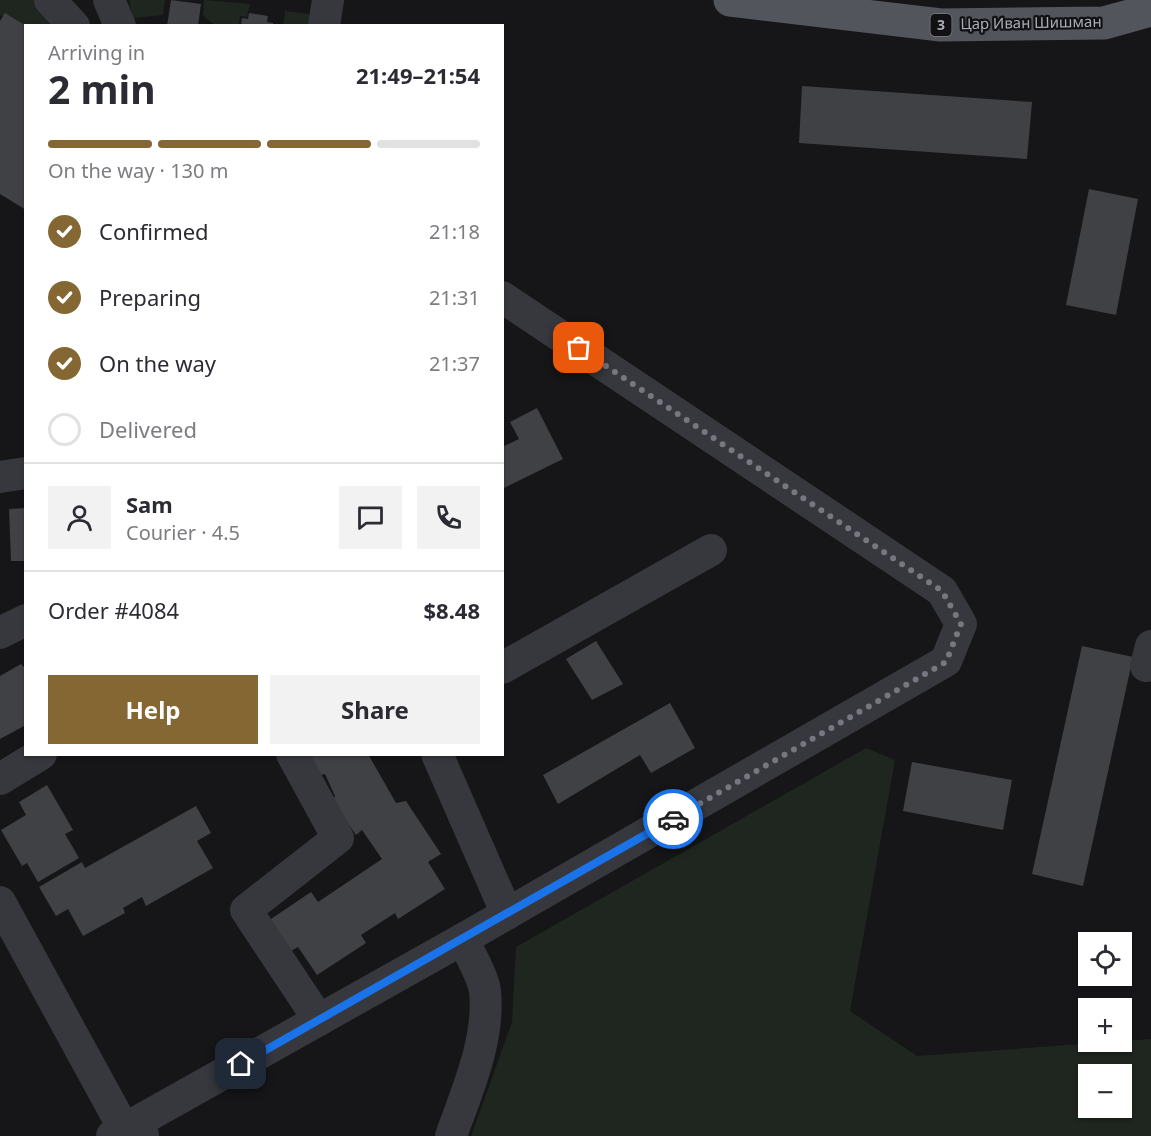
<!DOCTYPE html>
<html lang="en">
<head>
<meta charset="utf-8">
<style>
  body { margin:0; font-family:"Noto Sans",sans-serif; background:#f2f2f3; color:#2b2b33; height:100vh; display:flex; flex-direction:column; font-size:22px; white-space:nowrap }
  * { box-sizing:border-box; margin:0 }
  p { font-size:20px; color:#7c7c81 }
  .icon { flex:none; width:33px; height:33px; fill:none; stroke:currentColor; stroke-width:2; stroke-linecap:round; stroke-linejoin:round }
  .map { position:relative; flex:1; overflow:hidden }
  .details { position:absolute; left:24px; top:24px; width:480px; height:732px; display:flex; flex-direction:column; background:#fff; border-radius:0px; box-shadow:0 2px 4px #0004 }
  .details>* { flex:none }
  .buttons { position:absolute; left:1078px; top:932px; display:grid; gap:12px }
  .buttons a { display:grid; place-items:center; width:54px; height:54px; border-radius:0px; background:#fff; box-shadow:0 2px 4px #0004; font-size:30px }
  .pin { position:absolute; display:grid; place-items:center; width:51px; height:51px; color:#fff; margin:-26px; border-radius:12px; box-shadow:0 3px 9px #0006 }
  .courier { position:absolute; display:grid; place-items:center; width:60px; height:60px; margin:-30px; border:4px solid #1a73e8; border-radius:50%; background:#fff; color:#222; box-shadow:0 2px 8px #0007 }
  .overview em { font-style:normal; font-weight:700 }
  .overview div { display:flex; flex-direction:column-reverse }
  .overview { display:flex; align-items:center; justify-content:space-between; height:102px; padding:0 24px }
  h1 { font-size:39px; font-weight:700; line-height:45px }
  .bar { display:grid; grid-template-columns:repeat(4,1fr); gap:9px 6px; align-content:center; height:72px; padding:0 24px }
  .bar i { height:8px; border-radius:4px; background:#e1e1e2 }
  .bar .on { background:#856733 }
  .bar p { grid-column:span 4 }
  .line { display:flex; align-items:center; gap:15px; padding:0 24px; border-top:2px solid #e1e1e2 }
  .line div { flex:1 }
  .round { display:grid; place-items:center; flex:none; width:63px; height:63px; border-radius:0px; background:#f2f2f3 }
  ol { padding:0 24px; list-style:none }
  li { display:flex; align-items:center; gap:18px; height:66px }
  li p { margin-inline-start:auto }
  li .icon { padding:6px; border-radius:50%; background:#856733; color:#fff; stroke-width:4 }
  li:last-child { color:#7c7c81 }
  li i { width:33px; height:33px; border:3px solid #e1e1e2; border-radius:50% }
  .primary-button { display:flex; gap:12px; margin-top:auto; padding:12px 24px }
  .primary-button a { flex:1; height:69px; border-radius:0px; background:#856733; color:#fff; font-size:24px; font-weight:700; line-height:69px; text-align:center }
  .primary-button a+a { background:#f2f2f3; color:#2b2b33 }
  .map>svg:first-child { display:block }
  .green { fill:#1e261f; fill-rule:evenodd }
  .building { fill:#404145 }
  .lines { fill:none; stroke-linecap:round; stroke-linejoin:round }
  .minor { stroke:#37383d; stroke-width:32 }
  .major { stroke:#53555c; stroke-width:33 }
  .done { stroke:#757880; stroke-width:6; stroke-dasharray:0 10.8 }
  .route { stroke:#1a73e8; stroke-width:8 }
  .labels { text-anchor:middle; stroke-width:4.5; stroke-linejoin:round; paint-order:stroke }
  .shield { fill:#111113; stroke:#7b7e86; stroke-width:1.5 }
  .shield-label { font-size:14px; font-weight:bold; fill:#a8adb8 }
  .street-label { font-size:15px; fill:#a8adb8; stroke:#111113 }
</style>
</head>
<body>
<div class="map">
<svg width="1151" height="1136" viewBox="0 0 1151 1136">
  <rect width="100%" height="100%" fill="#161618"/>
  <g class="green">
    <polygon points="0,0 40,0 58,25 26,26 25,32 0,15"/>
    <polygon points="129,0 165,0 163,15 133,18"/>
    <polygon points="204,0 250,4 247,17 240,16 239,25 215,25 203,16"/>
    <polygon points="285,11 317,15 311,25 283,26"/>
    <path d="M 866,748 L 895,760 L 850,1011 L 917,1056 L 1151,1039 L 1151,1136 L 471,1136 L 512,1022 L 516,947 ZM 1089,1074 L 1122,1074 L 1122,1107 L 1089,1107 Z"/>
  </g>
  <g class="building">
    <polygon points="171,0 201,4 198,26 167,26"/>
    <polygon points="5,13 26,26 26,210 0,194 0,21"/>
    <polygon points="249,13 268,16 267,22 273,23 273,26 241,26 242,18 248,19"/>
    <polygon points="802,86 1032,102 1027,159 799,143"/>
    <polygon points="1089,189 1138,199 1116,315 1066,305"/>
    <polygon points="537,408 563,459 502,489 502,447 519,439 510,422"/>
    <polygon points="26,508 26,561 11,561 9,509"/>
    <polygon points="596,641 623,684 592,700 566,659"/>
    <polygon points="1082,646 1133,657 1083,886 1032,874"/>
    <polygon points="21,664 26,669 26,725 0,739 0,676"/>
    <polygon points="670,703 695,748 651,773 640,755 558,804 543,775"/>
    <polygon points="303,754 368,754 396,803 406,801 441,854 428,862 445,889 398,919 395,913 361,935 366,943 317,975 298,947 286,954 265,923 311,892 318,902 382,859 362,830 356,835 333,801 335,796 325,774 316,776"/>
    <polygon points="912,762 1012,780 1003,830 903,811"/>
    <polygon points="47,785 73,830 65,834 79,858 38,882 27,863 22,866 1,830 26,815 19,802"/>
    <polygon points="196,806 211,833 197,841 213,868 146,906 142,897 123,908 125,913 83,936 68,909 56,916 39,887 82,862 85,868"/>
  </g>
  <g class="lines">
    <g class="minor">
      <polyline points="50,0 74,26"/>
      <polyline points="109,0 120,26"/>
      <polyline points="324,26 328,0"/>
      <polyline points="0,477 26,473"/>
      <polyline points="0,633 26,620"/>
      <polyline points="1146,666 1151,646"/>
      <polyline points="502,668 711,550"/>
      <polyline points="292,754 338,838 246,910 319,1020"/>
      <polyline points="437,754 507,914"/>
      <polyline points="0,779 41,754"/>
      <polyline points="0,902 124,1129 143,1135"/>
      <polyline points="112,1136 463,939 946,661 961,624 942,591 502,297"/>
      <path d="M 451,1136 C 467,1091 490,1040 485,991 C 483,976 469,953 463,939"/>
    </g>
    <polyline class="major" points="730,0 941,25 1104,23 1151,10"/>
  </g>
  <g class="lines">
    <polyline class="done" points="579,348 942,591 961,624 946,662 673,819"/>
    <polyline class="route" points="241,1064 673,819"/>
  </g>
  <g class="labels">
    <rect class="shield" x="930.5" y="14" width="21" height="22" rx="4.5"/>
    <g class="shield-label">
      <text x="941" y="30">3</text>
    </g>
    <g class="street-label">
      <text transform="translate(1031 23) rotate(-1)" y="5">Цар Иван Шишман</text>
    </g>
  </g>
</svg>
<div class="buttons">
<a><svg class="icon" aria-label="locate" viewBox="0 0 24 24"><circle cx="12" cy="12" r="6"/><path d="M12 2v4M12 18v4M2 12h4M18 12h4"/></svg></a>
<a>+</a>
<a>−</a>
</div>
<div class="pin" style="left:579px;top:348px;background:#ea580c"><svg class="icon" aria-label="bag" viewBox="0 0 24 24"><path d="M5 8h14l-1 12H6zM9 8a3 3 0 0 1 6 0"/></svg></div>
<div class="pin" style="left:241px;top:1064px;background:#1f2937"><svg class="icon" aria-label="home" viewBox="0 0 24 24"><path d="M3 11l9-7 9 7M6 9v11h12V9"/></svg></div>
<div class="courier" style="left:673px;top:819px"><svg class="icon" aria-label="car" viewBox="0 0 24 24"><path d="M5 17H2v-5l4-1 3-4h7l3 4 3 1v5h-3M9 17h6M6 11h13"/><circle cx="7" cy="17" r="2"/><circle cx="17" cy="17" r="2"/></svg></div>
<section class="details">
<div class="overview"><div><h1>2 min</h1><p>Arriving in</p></div><em>21:49–21:54</em></div>
<div class="bar"><i class="on"></i><i class="on"></i><i class="on"></i><i></i><p>On the way · 130 m</p></div>
<ol>
<li><svg class="icon" aria-label="check" viewBox="0 0 24 24"><path d="M5 12l5 5 9-10"/></svg>Confirmed<p>21:18</p></li>
<li><svg class="icon" aria-label="check" viewBox="0 0 24 24"><path d="M5 12l5 5 9-10"/></svg>Preparing<p>21:31</p></li>
<li><svg class="icon" aria-label="check" viewBox="0 0 24 24"><path d="M5 12l5 5 9-10"/></svg>On the way<p>21:37</p></li>
<li><i></i>Delivered</li>
</ol>
<div class="line" style="height:108px"><a class="round"><svg class="icon" aria-label="person" viewBox="0 0 24 24"><circle cx="12" cy="8" r="4"/><path d="M4 21q1-7 8-7t8 7"/></svg></a><div><b>Sam</b><p>Courier · 4.5</p></div><a class="round"><svg class="icon" aria-label="chat" viewBox="0 0 24 24"><path d="M4 5h16v11H9l-5 4z"/></svg></a><a class="round"><svg class="icon" aria-label="phone" viewBox="0 0 24 24"><path d="M5 4h4l2 5-3 2q2 4 5 5l2-3 5 2v4C11 20 4 13 5 4z"/></svg></a></div>
<div class="line" style="height:78px"><div>Order #4084</div><b>$8.48</b></div>
<div class="primary-button"><a>Help</a><a>Share</a></div>
</section>
</div>
</body>
</html>
